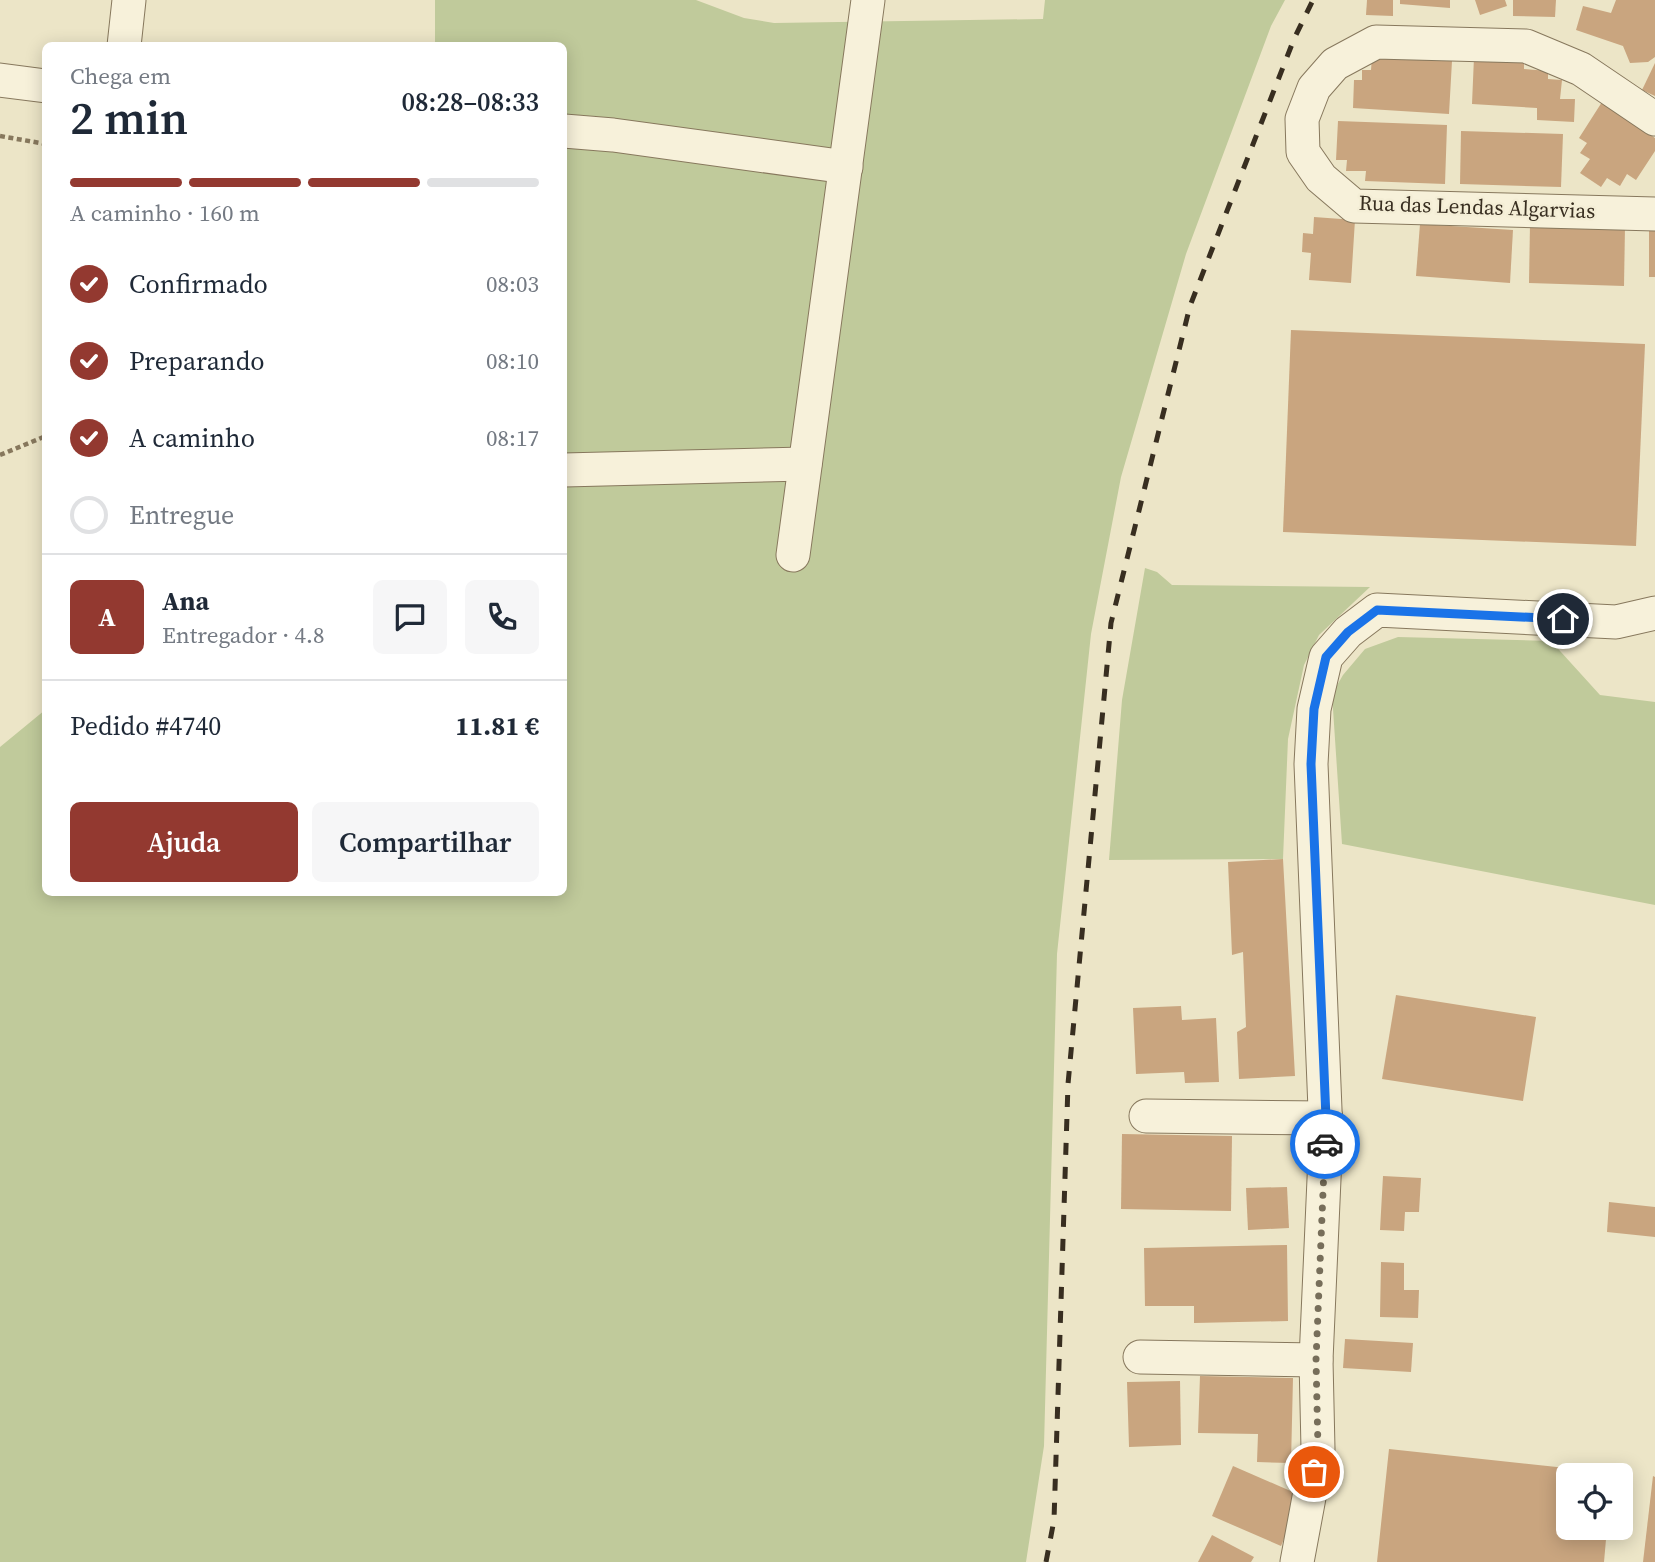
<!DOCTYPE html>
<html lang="pt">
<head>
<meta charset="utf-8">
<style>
  body { margin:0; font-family:"Source Serif 4",serif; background:#f6f6f7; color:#1f2937; height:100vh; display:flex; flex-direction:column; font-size:26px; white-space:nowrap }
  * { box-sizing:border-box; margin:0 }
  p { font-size:23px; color:#747a83 }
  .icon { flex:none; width:38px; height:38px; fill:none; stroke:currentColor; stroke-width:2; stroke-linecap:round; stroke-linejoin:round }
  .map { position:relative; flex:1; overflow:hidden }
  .drawer { position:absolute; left:42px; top:42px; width:525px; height:854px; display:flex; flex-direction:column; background:#fff; border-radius:10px; box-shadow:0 4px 18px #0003 }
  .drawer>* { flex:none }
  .tools { position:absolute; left:1556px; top:1463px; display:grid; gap:14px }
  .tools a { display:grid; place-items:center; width:77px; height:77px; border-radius:10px; background:#fff; box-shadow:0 4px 18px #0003; font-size:35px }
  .pin { position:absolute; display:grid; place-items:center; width:60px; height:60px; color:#fff; margin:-30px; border:4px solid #fff; border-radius:50%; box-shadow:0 2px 7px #0007 }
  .courier { position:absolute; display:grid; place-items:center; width:70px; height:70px; margin:-35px; border:5px solid #1a73e8; border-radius:50%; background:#fff; color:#222; box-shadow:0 2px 9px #0007 }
  .head em { font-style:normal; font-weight:600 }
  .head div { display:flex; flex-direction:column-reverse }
  .head { display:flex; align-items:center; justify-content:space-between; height:119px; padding:0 28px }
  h1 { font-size:46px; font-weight:600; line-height:52px }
  .bar { display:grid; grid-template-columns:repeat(4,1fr); gap:10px 7px; align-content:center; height:84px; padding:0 28px }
  .bar i { height:9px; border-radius:5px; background:#e0e1e3 }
  .bar .active { background:#933930 }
  .bar p { grid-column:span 4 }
  .line { display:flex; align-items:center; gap:18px; padding:0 28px; border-top:2px solid #e0e1e3 }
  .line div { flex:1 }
  .round { display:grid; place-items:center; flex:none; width:74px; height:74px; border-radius:10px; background:#f6f6f7 }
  ol { padding:0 28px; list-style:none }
  li { display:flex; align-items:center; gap:21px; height:77px }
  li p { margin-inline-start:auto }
  li .icon { padding:7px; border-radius:50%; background:#933930; color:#fff; stroke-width:4 }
  li:last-child { color:#747a83 }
  li i { width:38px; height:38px; border:4px solid #e0e1e3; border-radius:50% }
  .action { display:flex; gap:14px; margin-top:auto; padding:14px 28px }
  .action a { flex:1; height:80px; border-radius:10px; background:#933930; color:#fff; font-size:28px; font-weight:600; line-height:80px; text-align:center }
  .action a+a { background:#f6f6f7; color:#1f2937 }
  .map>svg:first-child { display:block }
  .green { fill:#c0ca9b }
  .building { fill:#c9a57f }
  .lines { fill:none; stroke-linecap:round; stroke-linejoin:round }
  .street-casing { stroke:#87785d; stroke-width:35 }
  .path { stroke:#87785d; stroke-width:4.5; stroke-dasharray:5 3.5; stroke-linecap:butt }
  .street { stroke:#f7f1da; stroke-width:33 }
  .rail { stroke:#382e20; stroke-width:5; stroke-dasharray:12 12; stroke-linecap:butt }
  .done { stroke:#776e5a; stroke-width:7; stroke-dasharray:0 12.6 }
  .route { stroke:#1a73e8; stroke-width:9 }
  .labels { text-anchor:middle; stroke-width:5; stroke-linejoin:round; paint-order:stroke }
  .street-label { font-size:21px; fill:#382e20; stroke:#f4eed6 }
</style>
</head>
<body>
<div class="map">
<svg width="1655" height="1562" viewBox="0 0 1655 1562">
  <rect width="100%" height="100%" fill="#ece5c7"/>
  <g class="green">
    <polygon points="435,0 696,0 744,18 774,23 1043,19 1045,0 1285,0 1271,26 1186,254 1121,477 1091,634 1057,954 1044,1446 1026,1562 0,1562 0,747 45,710 46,892 564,892 564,46 435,45"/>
    <polygon points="1145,568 1157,572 1172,585 1370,587 1319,635 1304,665 1288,739 1283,859 1109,860 1122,700"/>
    <polygon points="1398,637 1551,641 1600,695 1655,702 1655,905 1342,844 1332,694 1343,675 1365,649"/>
  </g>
  <g class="building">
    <polygon points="1367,0 1393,0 1393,16 1366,15"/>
    <polygon points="1400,0 1450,0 1450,8 1400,4"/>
    <polygon points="1475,0 1505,0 1507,6 1480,15"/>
    <polygon points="1513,0 1556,0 1555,17 1513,16"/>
    <polygon points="1616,0 1655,0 1655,57 1648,62 1630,63 1623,46 1576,30 1583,6 1611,13"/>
    <polygon points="1372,57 1452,61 1449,114 1353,108 1354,80 1362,80 1362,70 1371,70"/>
    <polygon points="1474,57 1524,60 1524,69 1548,71 1548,79 1562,80 1560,99 1575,99 1574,122 1537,120 1537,108 1472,104"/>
    <polygon points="1655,63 1655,96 1642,90"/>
    <polygon points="1602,102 1655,138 1655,151 1636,180 1627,174 1620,186 1607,178 1601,187 1580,173 1590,159 1580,153 1587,143 1579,138"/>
    <polygon points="1338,121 1447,125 1445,184 1365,181 1366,171 1346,171 1347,160 1336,160"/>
    <polygon points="1461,131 1563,134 1561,187 1460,184"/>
    <polygon points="1314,217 1355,220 1351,283 1309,280 1311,253 1302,252 1303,233 1313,234"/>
    <polygon points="1420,224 1513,230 1510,283 1416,276"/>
    <polygon points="1530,224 1625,226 1624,286 1529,283"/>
    <polygon points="1655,226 1655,277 1649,277 1649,228"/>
    <polygon points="1291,330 1645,344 1636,546 1283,532"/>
    <polygon points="1283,859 1295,1076 1239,1079 1237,1032 1246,1027 1243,952 1232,955 1228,862"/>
    <polygon points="1396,995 1536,1017 1523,1101 1382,1079"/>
    <polygon points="1181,1006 1182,1020 1216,1018 1219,1082 1185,1083 1184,1072 1136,1074 1133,1008"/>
    <polygon points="1122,1134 1232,1136 1231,1211 1121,1209"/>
    <polygon points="1383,1176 1421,1178 1419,1212 1405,1212 1404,1231 1380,1230"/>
    <polygon points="1287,1187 1289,1228 1248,1230 1246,1188"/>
    <polygon points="1609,1202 1655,1207 1655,1237 1607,1232"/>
    <polygon points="1287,1245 1288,1321 1194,1323 1194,1306 1145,1306 1144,1248"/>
    <polygon points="1381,1262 1404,1263 1404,1290 1419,1290 1418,1318 1380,1317"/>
    <polygon points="1345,1339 1413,1343 1411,1372 1343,1368"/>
    <polygon points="1200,1376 1293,1378 1291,1463 1257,1462 1258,1434 1198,1433"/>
    <polygon points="1180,1381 1181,1445 1129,1447 1127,1382"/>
    <polygon points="1389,1449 1613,1473 1613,1475 1568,1475 1568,1528 1607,1528 1604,1562 1377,1562"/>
    <polygon points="1233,1466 1302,1496 1281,1546 1212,1516"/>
    <polygon points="1653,1476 1655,1477 1655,1562 1643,1562"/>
    <polygon points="1212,1535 1254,1557 1251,1562 1198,1562"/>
  </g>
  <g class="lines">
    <g class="street-casing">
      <g id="street">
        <polyline points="124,46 129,0"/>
        <polyline points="0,80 46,86"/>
        <polyline points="1655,119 1581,69 1526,46 1376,42 1335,64 1314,88 1302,119 1303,152 1321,178 1354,206 1655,214"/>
        <polyline points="564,131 613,135 846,167"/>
        <polyline points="564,470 805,464"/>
        <polyline points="793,555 868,0"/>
        <polyline points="1146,1116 1326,1118"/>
        <polyline points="1140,1357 1316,1360"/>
        <polyline points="1297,1562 1318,1449 1316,1360 1326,1134 1311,764 1314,709 1326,657 1348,632 1377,610 1616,622 1655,613"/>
      </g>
    </g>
    <g class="path">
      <polyline points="0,136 46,144"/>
      <polyline points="0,455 46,436"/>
    </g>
    <use href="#street" class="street"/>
    <polyline class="rail" points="1046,1562 1054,1520 1068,1084 1111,623 1190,306 1294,39 1313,0"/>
  </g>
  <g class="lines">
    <polyline class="done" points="1314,1472 1318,1449 1316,1360 1325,1144"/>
    <polyline class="route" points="1325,1144 1326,1118 1311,764 1314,709 1326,657 1348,632 1377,610 1563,619"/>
  </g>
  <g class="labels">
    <g class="street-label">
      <text transform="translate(1477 207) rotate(2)" y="7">Rua das Lendas Algarvias</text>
    </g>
  </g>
</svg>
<div class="tools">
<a><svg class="icon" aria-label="locate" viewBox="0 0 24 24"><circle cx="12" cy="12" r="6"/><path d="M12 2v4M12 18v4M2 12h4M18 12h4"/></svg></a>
</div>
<div class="pin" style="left:1314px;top:1472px;background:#ea580c"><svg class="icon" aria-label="bag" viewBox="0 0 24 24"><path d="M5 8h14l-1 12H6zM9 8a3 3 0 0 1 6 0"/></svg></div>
<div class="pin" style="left:1563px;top:619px;background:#1f2937"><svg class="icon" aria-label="home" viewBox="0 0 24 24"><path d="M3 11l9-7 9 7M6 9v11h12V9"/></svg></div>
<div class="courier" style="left:1325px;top:1144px"><svg class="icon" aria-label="car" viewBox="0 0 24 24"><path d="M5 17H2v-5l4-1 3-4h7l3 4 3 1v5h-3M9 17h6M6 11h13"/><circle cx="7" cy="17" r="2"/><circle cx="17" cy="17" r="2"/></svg></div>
<section class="drawer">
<div class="head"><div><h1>2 min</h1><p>Chega em</p></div><em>08:28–08:33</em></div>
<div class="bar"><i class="active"></i><i class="active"></i><i class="active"></i><i></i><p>A caminho · 160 m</p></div>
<ol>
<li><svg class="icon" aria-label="check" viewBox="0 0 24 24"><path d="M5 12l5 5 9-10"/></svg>Confirmado<p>08:03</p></li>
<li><svg class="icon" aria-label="check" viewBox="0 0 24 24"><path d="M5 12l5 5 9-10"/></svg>Preparando<p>08:10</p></li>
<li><svg class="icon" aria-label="check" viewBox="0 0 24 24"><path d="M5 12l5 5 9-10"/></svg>A caminho<p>08:17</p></li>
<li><i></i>Entregue</li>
</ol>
<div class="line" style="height:126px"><b class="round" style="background:#933930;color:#fff">A</b><div><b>Ana</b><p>Entregador · 4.8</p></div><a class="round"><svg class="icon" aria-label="chat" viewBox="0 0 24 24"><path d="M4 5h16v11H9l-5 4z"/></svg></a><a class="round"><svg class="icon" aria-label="phone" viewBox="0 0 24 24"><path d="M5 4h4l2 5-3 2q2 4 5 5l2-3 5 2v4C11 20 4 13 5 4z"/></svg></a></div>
<div class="line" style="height:91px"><div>Pedido #4740</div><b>11.81 €</b></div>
<div class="action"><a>Ajuda</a><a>Compartilhar</a></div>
</section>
</div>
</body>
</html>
